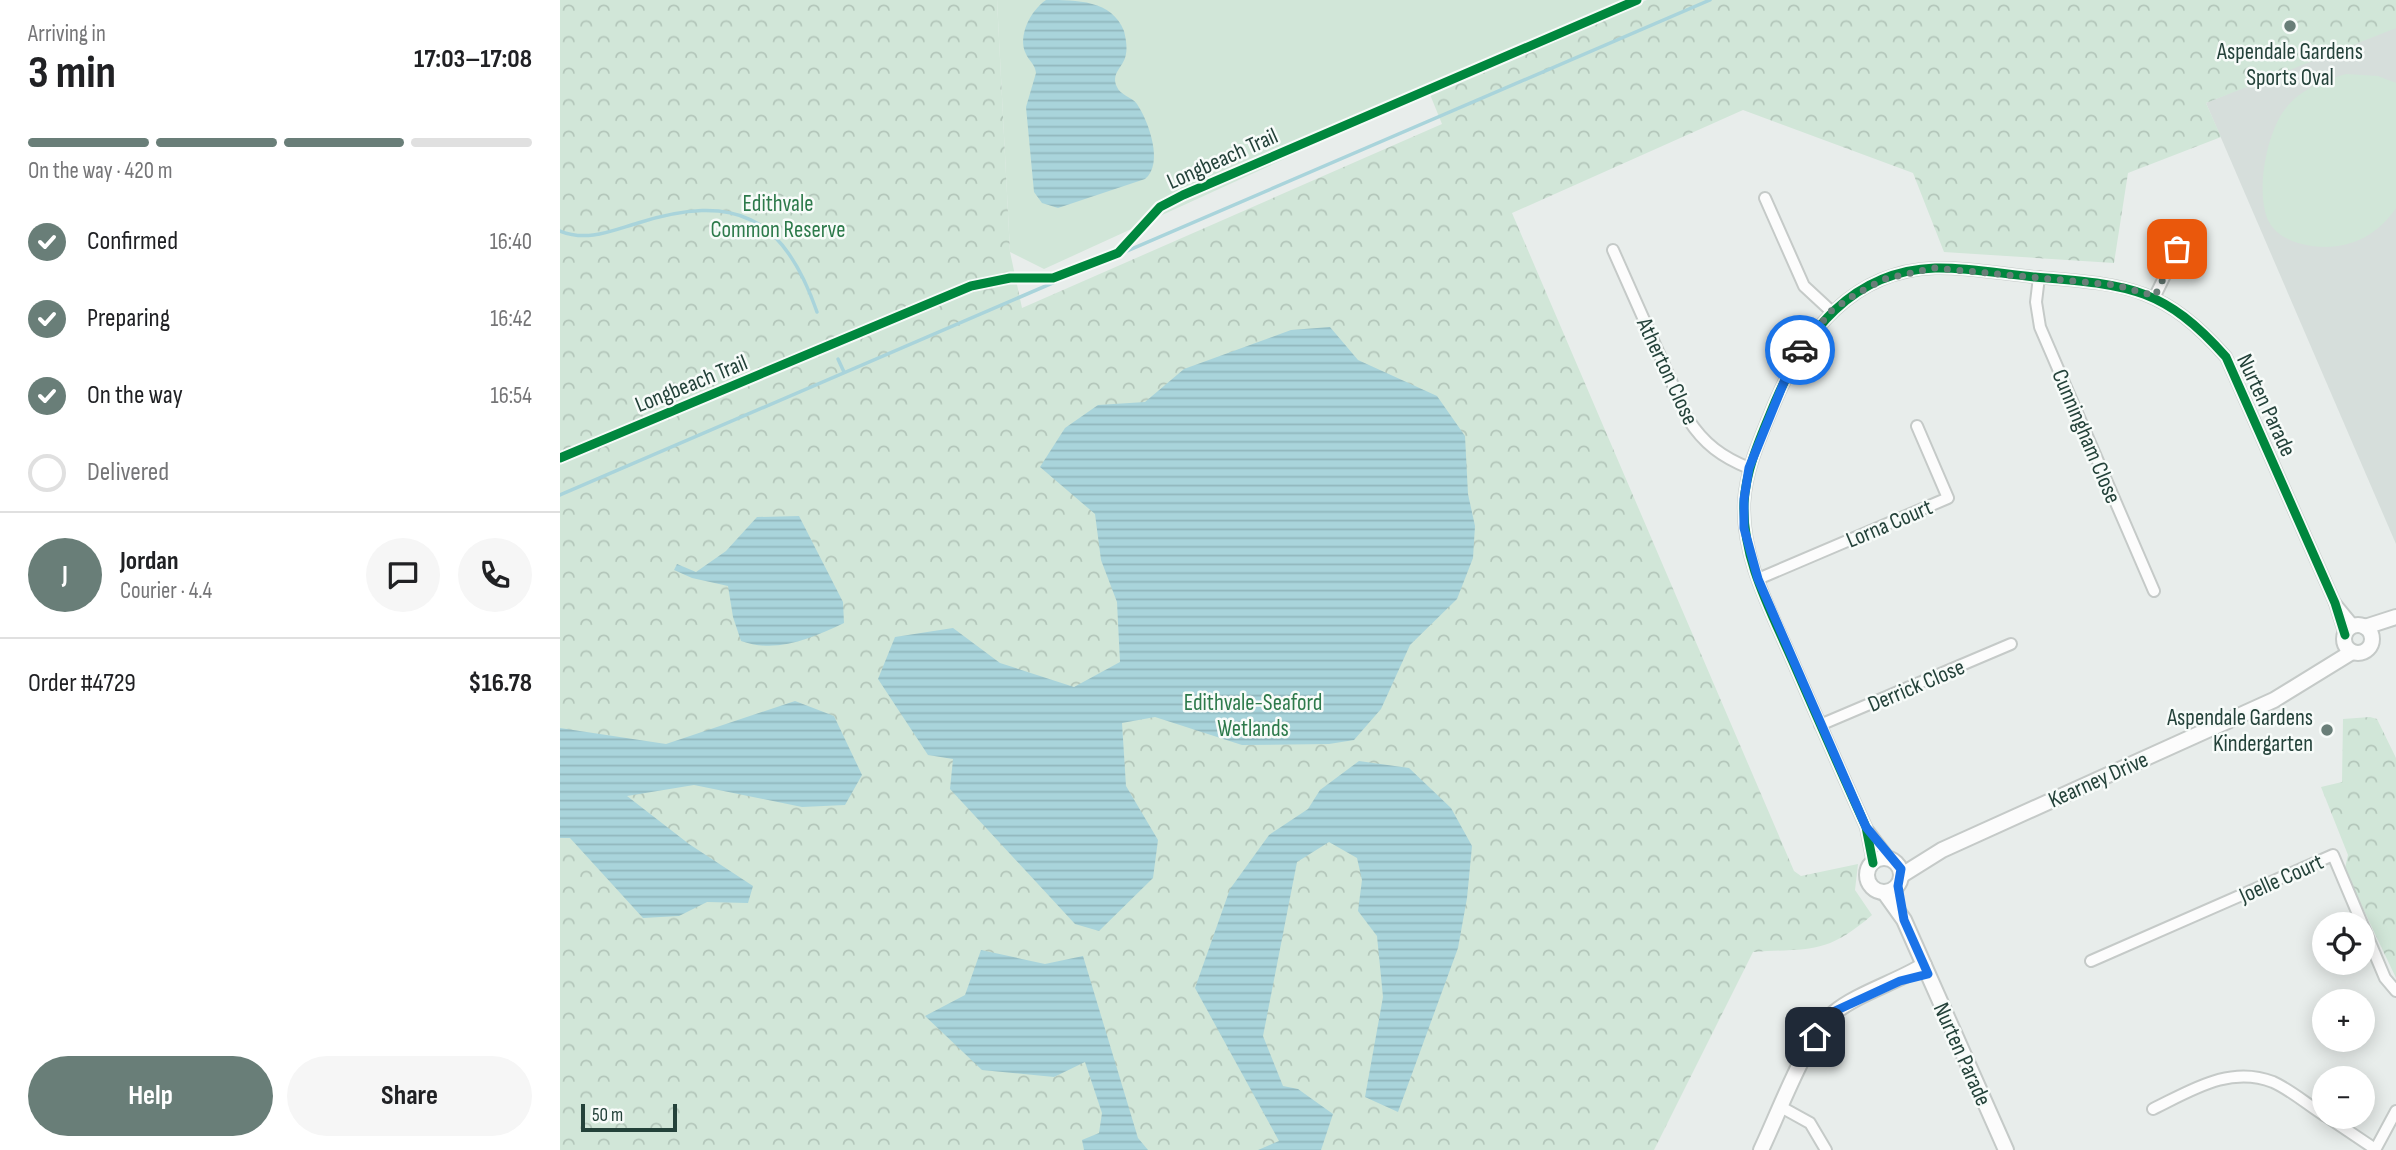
<!DOCTYPE html>
<html lang="en">
<head>
<meta charset="utf-8">
<style>
  body { margin:0; font-family:"Sofia Sans Condensed",sans-serif; background:#f6f6f6; color:#202124; height:100vh; display:flex; flex-direction:column; font-size:26px; white-space:nowrap }
  * { box-sizing:border-box; margin:0 }
  p { font-size:23px; color:#757577 }
  .icon { flex:none; width:38px; height:38px; fill:none; stroke:currentColor; stroke-width:2; stroke-linecap:round; stroke-linejoin:round }
  .map { position:relative; flex:1; overflow:hidden }
  .details { display:flex; flex-direction:column; background:#fff; width:560px }
  .details>* { flex:none }
  .controls { position:absolute; left:1752px; top:912px; display:grid; gap:14px }
  .controls a { display:grid; place-items:center; width:63px; height:63px; border-radius:50%; background:#fff; box-shadow:0 4px 18px #0003; font-size:35px }
  .scale { position:absolute; left:21px; bottom:18px; width:96px; box-sizing:border-box; padding-left:7px; border:4px solid #24423a; border-top:0; font-size:19px; line-height:24px; white-space:nowrap; color:#24423a; -webkit-text-stroke:5px #f7fbf9; paint-order:stroke }
  .pin { position:absolute; display:grid; place-items:center; width:60px; height:60px; color:#fff; margin:-30px; border-radius:14px; box-shadow:0 4px 10px #0006 }
  .courier { position:absolute; display:grid; place-items:center; width:70px; height:70px; margin:-35px; border:5px solid #1a73e8; border-radius:50%; background:#fff; color:#222; box-shadow:0 2px 9px #0007 }
  .summary em { font-style:normal; font-weight:700 }
  .summary div { display:flex; flex-direction:column-reverse }
  .summary { display:flex; align-items:center; justify-content:space-between; height:119px; padding:0 28px }
  h1 { font-size:46px; font-weight:700; line-height:52px }
  .bar { display:grid; grid-template-columns:repeat(4,1fr); gap:10px 7px; align-content:center; height:84px; padding:0 28px }
  .bar i { height:9px; border-radius:5px; background:#e0e0e0 }
  .bar .active { background:#697e78 }
  .bar p { grid-column:span 4 }
  .line { display:flex; align-items:center; gap:18px; padding:0 28px; border-top:2px solid #e0e0e0 }
  .line div { flex:1 }
  .round { display:grid; place-items:center; flex:none; width:74px; height:74px; border-radius:37px; background:#f6f6f6 }
  ol { padding:0 28px; list-style:none }
  li { display:flex; align-items:center; gap:21px; height:77px }
  li p { margin-inline-start:auto }
  li .icon { padding:7px; border-radius:50%; background:#697e78; color:#fff; stroke-width:4 }
  li:last-child { color:#757577 }
  li i { width:38px; height:38px; border:4px solid #e0e0e0; border-radius:50% }
  .cta { display:flex; gap:14px; margin-top:auto; padding:14px 28px }
  .cta a { flex:1; height:80px; border-radius:42px; background:#697e78; color:#fff; font-size:28px; font-weight:700; line-height:80px; text-align:center }
  .cta a+a { background:#f6f6f6; color:#202124 }
  main { display:flex; flex:1; min-height:0 }
  .map>svg:first-child { display:block }
  .built { fill:#d6dedb }
  .green { fill:#d1e6d8 }
  .park { fill:url(#park-crowns) }
  .water { fill:url(#water-rules) }
  .lines { fill:none; stroke-linecap:round; stroke-linejoin:round }
  .stream { stroke:#a9d4db; stroke-width:3.5 }
  .minor-casing { stroke:#c5cac8; stroke-width:14 }
  .tertiary-casing { stroke:#c5cac8; stroke-width:18 }
  .minor { stroke:#fcfcfc; stroke-width:10 }
  .tertiary { stroke:#fcfcfc; stroke-width:14 }
  .cycleway-casing { stroke:#f7fbf9; stroke-width:13 }
  .cycleway { stroke:#00873e; stroke-width:9 }
  .done { stroke:#697e78; stroke-width:7; stroke-dasharray:0 12.6 }
  .route { stroke:#1a73e8; stroke-width:9 }
  .poi-dot { fill:#697e78; stroke:#f7fbf9; stroke-width:2.5 }
  .labels { text-anchor:middle; stroke-width:5; stroke-linejoin:round; paint-order:stroke }
  .poi-label { font-size:23px; fill:#24423a; stroke:#f7fbf9 }
  .street-label { font-size:23px; fill:#24423a; stroke:#f7fbf9 }
  .park-label { font-size:23px; fill:#2d7a4b; stroke:#f7fbf9 }
</style>
</head>
<body>
<main>
<section class="details">
<div class="summary"><div><h1>3 min</h1><p>Arriving in</p></div><em>17:03–17:08</em></div>
<div class="bar"><i class="active"></i><i class="active"></i><i class="active"></i><i></i><p>On the way · 420 m</p></div>
<ol>
<li><svg class="icon" aria-label="check" viewBox="0 0 24 24"><path d="M5 12l5 5 9-10"/></svg>Confirmed<p>16:40</p></li>
<li><svg class="icon" aria-label="check" viewBox="0 0 24 24"><path d="M5 12l5 5 9-10"/></svg>Preparing<p>16:42</p></li>
<li><svg class="icon" aria-label="check" viewBox="0 0 24 24"><path d="M5 12l5 5 9-10"/></svg>On the way<p>16:54</p></li>
<li><i></i>Delivered</li>
</ol>
<div class="line" style="height:126px"><b class="round" style="background:#697e78;color:#fff">J</b><div><b>Jordan</b><p>Courier · 4.4</p></div><a class="round"><svg class="icon" aria-label="chat" viewBox="0 0 24 24"><path d="M4 5h16v11H9l-5 4z"/></svg></a><a class="round"><svg class="icon" aria-label="phone" viewBox="0 0 24 24"><path d="M5 4h4l2 5-3 2q2 4 5 5l2-3 5 2v4C11 20 4 13 5 4z"/></svg></a></div>
<div class="line" style="height:91px"><div>Order #4729</div><b>$16.78</b></div>
<div class="cta"><a>Help</a><a>Share</a></div>
</section>
<div class="map">
<svg width="1836" height="1150" viewBox="0 0 1836 1150">
  <defs>
    <pattern id="park-crowns" width="20" height="18" patternUnits="userSpaceOnUse" patternTransform="scale(1.75)"><rect width="20" height="18" fill="#d1e6d8"/><path d="M2 6a3 3 0 1 1 6 0M12 15a3 3 0 1 1 6 0" fill="none" stroke="#b3c6ba"/></pattern>
    <pattern id="water-rules" width="6" height="5" patternUnits="userSpaceOnUse" patternTransform="scale(1.75)"><rect width="6" height="5" fill="#a9d4db"/><path d="M0 2.5h6" fill="none" stroke="#91b7bd"/></pattern>
  </defs>
  <rect width="100%" height="100%" fill="#e8edeb"/>
  <polygon class="built" points="1836,23 1836,544 1646,103"/>
  <g class="green">
    <polygon points="437,0 1072,0 484,269 450,252"/>
    <path d="M 1786,74 L 1818,76 L 1836,83 L 1836,208 C 1813,242 1777,254 1738,243 C 1727,240 1714,232 1709,222 C 1695,194 1706,137 1723,112 C 1737,91 1762,81 1786,74 Z"/>
  </g>
  <g class="park">
    <path d="M 0,0 L 437,0 L 450,252 L 462,308 L 882,124 L 869,92 L 1087,0 L 1836,0 L 1836,28 L 1646,103 L 1661,137 L 1568,173 L 1554,263 L 1384,252 L 1353,173 L 1183,110 L 952,213 L 1234,871 L 1241,876 L 1298,864 L 1295,890 L 1312,915 C 1266,955 1251,948 1193,952 L 1094,1150 L 0,1150 Z"/>
    <polygon points="1810,717 1817,719 1836,758 1836,978 1788,877 1785,868 1788,855 1761,787 1782,782 1783,719"/>
  </g>
  <g class="water">
    <path d="M 486,0 C 517,0 552,0 564,31 C 566,39 568,50 565,58 C 561,69 551,74 557,87 C 560,95 572,97 577,104 C 589,122 604,164 585,179 L 498,208 L 482,203 L 474,192 L 466,107 L 476,73 C 475,64 469,61 466,54 C 457,36 471,10 486,0 Z"/>
    <polygon points="770,327 798,360 877,396 905,436 908,494 915,526 913,558 897,599 850,645 821,709 794,740 769,744 682,745 595,717 562,723 566,786 598,840 593,878 539,931 515,924 390,789 393,759 368,755 318,679 335,637 393,628 440,663 514,687 560,662 557,602 541,560 535,514 480,467 505,428 538,405 585,402 624,369 731,330"/>
    <path d="M 239,516 L 283,602 L 284,623 C 252,638 217,654 181,641 L 173,617 L 168,586 L 132,578 L 114,570 L 117,564 L 136,572 L 166,551 L 197,517 Z"/>
    <polygon points="235,701 274,716 302,775 285,805 242,807 134,785 67,796 129,844 193,886 188,903 147,902 119,916 83,918 10,838 0,838 0,728 106,744"/>
    <polygon points="799,761 849,768 891,808 912,846 907,898 898,948 838,1112 805,1097 823,997 817,936 798,911 802,880 797,858 769,842 737,862 703,1036 723,1086 738,1089 773,1114 761,1150 698,1150 719,1141 635,988 670,889 709,835 748,809 760,790"/>
    <polygon points="421,950 485,964 523,956 578,1138 588,1150 524,1150 522,1140 539,1133 542,1113 525,1062 494,1077 422,1070 365,1016 405,995"/>
  </g>
  <g class="lines">
    <g class="stream">
      <path d="M 0,231 C 27,242 51,231 78,223 C 174,193 223,215 257,312"/>
      <polyline points="278,359 284,372"/>
      <polyline points="0,495 1150,0"/>
    </g>
    <g class="minor-casing">
      <g id="minor">
        <polyline points="1205,198 1244,286 1271,311"/>
        <path d="M 1053,250 L 1128,419 C 1144,444 1162,457 1189,468"/>
        <polyline points="1479,277 1476,302 1480,327 1594,591"/>
        <polyline points="1595,296 1626,232"/>
        <polyline points="1198,579 1388,498 1357,426"/>
        <polyline points="1775,603 1794,626"/>
        <polyline points="1260,725 1451,644"/>
        <polyline points="1307,829 1329,858"/>
        <path d="M 1313,863 L 1306,827 C 1281,772 1257,717 1233,662 C 1211,611 1182,560 1184,503 C 1186,467 1202,434 1215,402 C 1245,332 1292,271 1375,268 C 1407,267 1442,274 1475,277 C 1566,285 1602,285 1666,357 L 1775,603 L 1785,635"/>
        <polyline points="1531,961 1773,855 1825,978 1836,991"/>
        <polyline points="1221,1107 1250,1123 1266,1150"/>
        <path d="M 1593,1109 C 1632,1090 1670,1065 1713,1082 C 1731,1090 1748,1105 1764,1115"/>
        <polyline points="1766,1116 1815,1149"/>
        <polyline points="1815,1150 1836,1111"/>
      </g>
    </g>
    <g class="tertiary-casing">
      <g id="tertiary">
        <circle cx="1798" cy="639" r="14"/>
        <polyline points="1805,627 1836,617"/>
        <circle cx="1324" cy="875" r="17"/>
        <polyline points="1342,875 1382,850 1714,700 1792,652"/>
        <polyline points="1324,892 1344,920 1446,1150"/>
        <path d="M 1201,1150 C 1219,1113 1245,1039 1274,1013 C 1294,995 1339,981 1364,965"/>
      </g>
    </g>
    <use href="#minor" class="minor"/>
    <use href="#tertiary" class="tertiary"/>
    <g class="cycleway-casing">
      <g id="cycleway">
        <polyline points="0,458 411,286 450,278 493,278 558,253 600,207 623,195 1077,0"/>
        <path d="M 1313,863 L 1306,827 C 1281,772 1257,717 1233,662 C 1211,611 1182,560 1184,503 C 1186,467 1202,434 1215,402 C 1245,332 1292,271 1375,268 C 1407,267 1442,274 1475,277 C 1566,285 1602,285 1666,357 L 1775,603 L 1785,635"/>
      </g>
    </g>
    <use href="#cycleway" class="cycleway"/>
  </g>
  <g class="lines">
    <polyline class="done" points="1240,350 1271,311 1296,294 1324,279 1374,268 1555,285 1595,296 1617,249"/>
    <polyline class="route" points="1240,350 1224,382 1189,468 1184,499 1184,528 1198,579 1306,827 1341,869 1338,886 1344,920 1368,974 1340,981 1275,1011 1255,1037"/>
  </g>
  <g class="poi-dot">
    <circle cx="1730" cy="26" r="7"/>
    <circle cx="1767" cy="730" r="7"/>
  </g>
  <g class="labels">
    <g class="poi-label">
      <text x="1730" y="59">Aspendale Gardens<tspan x="1730" dy="26">Sports Oval</tspan></text>
      <text x="1753" y="725" text-anchor="end">Aspendale Gardens<tspan x="1753" dy="26">Kindergarten</tspan></text>
    </g>
    <g class="street-label">
      <text transform="translate(662 158) rotate(-24)" y="8">Longbeach Trail</text>
      <text transform="translate(1108 371) rotate(65)" y="8">Atherton Close</text>
      <text transform="translate(131 383) rotate(-22)" y="8">Longbeach Trail</text>
      <text transform="translate(1707 405) rotate(65)" y="8">Nurten Parade</text>
      <text transform="translate(1527 436) rotate(67)" y="8">Cunningham Close</text>
      <text transform="translate(1329 523) rotate(-23)" y="8">Lorna Court</text>
      <text transform="translate(1356 685) rotate(-23)" y="8">Derrick Close</text>
      <text transform="translate(1538 779) rotate(-24)" y="8">Kearney Drive</text>
      <text transform="translate(1721 878) rotate(-24)" y="8">Joelle Court</text>
      <text transform="translate(1403 1054) rotate(66)" y="8">Nurten Parade</text>
    </g>
    <g class="park-label">
      <text x="218" y="211">Edithvale<tspan x="218" dy="26">Common Reserve</tspan></text>
      <text x="693" y="710">Edithvale-Seaford<tspan x="693" dy="26">Wetlands</tspan></text>
    </g>
  </g>
</svg>
<div class="controls">
<a><svg class="icon" aria-label="locate" viewBox="0 0 24 24"><circle cx="12" cy="12" r="6"/><path d="M12 2v4M12 18v4M2 12h4M18 12h4"/></svg></a>
<a>+</a>
<a>−</a>
</div>
<div class="scale">50 m</div>
<div class="pin" style="left:1617px;top:249px;background:#ea580c"><svg class="icon" aria-label="bag" viewBox="0 0 24 24"><path d="M5 8h14l-1 12H6zM9 8a3 3 0 0 1 6 0"/></svg></div>
<div class="pin" style="left:1255px;top:1037px;background:#1f2937"><svg class="icon" aria-label="home" viewBox="0 0 24 24"><path d="M3 11l9-7 9 7M6 9v11h12V9"/></svg></div>
<div class="courier" style="left:1240px;top:350px"><svg class="icon" aria-label="car" viewBox="0 0 24 24"><path d="M5 17H2v-5l4-1 3-4h7l3 4 3 1v5h-3M9 17h6M6 11h13"/><circle cx="7" cy="17" r="2"/><circle cx="17" cy="17" r="2"/></svg></div>
</div>
</main>
</body>
</html>
